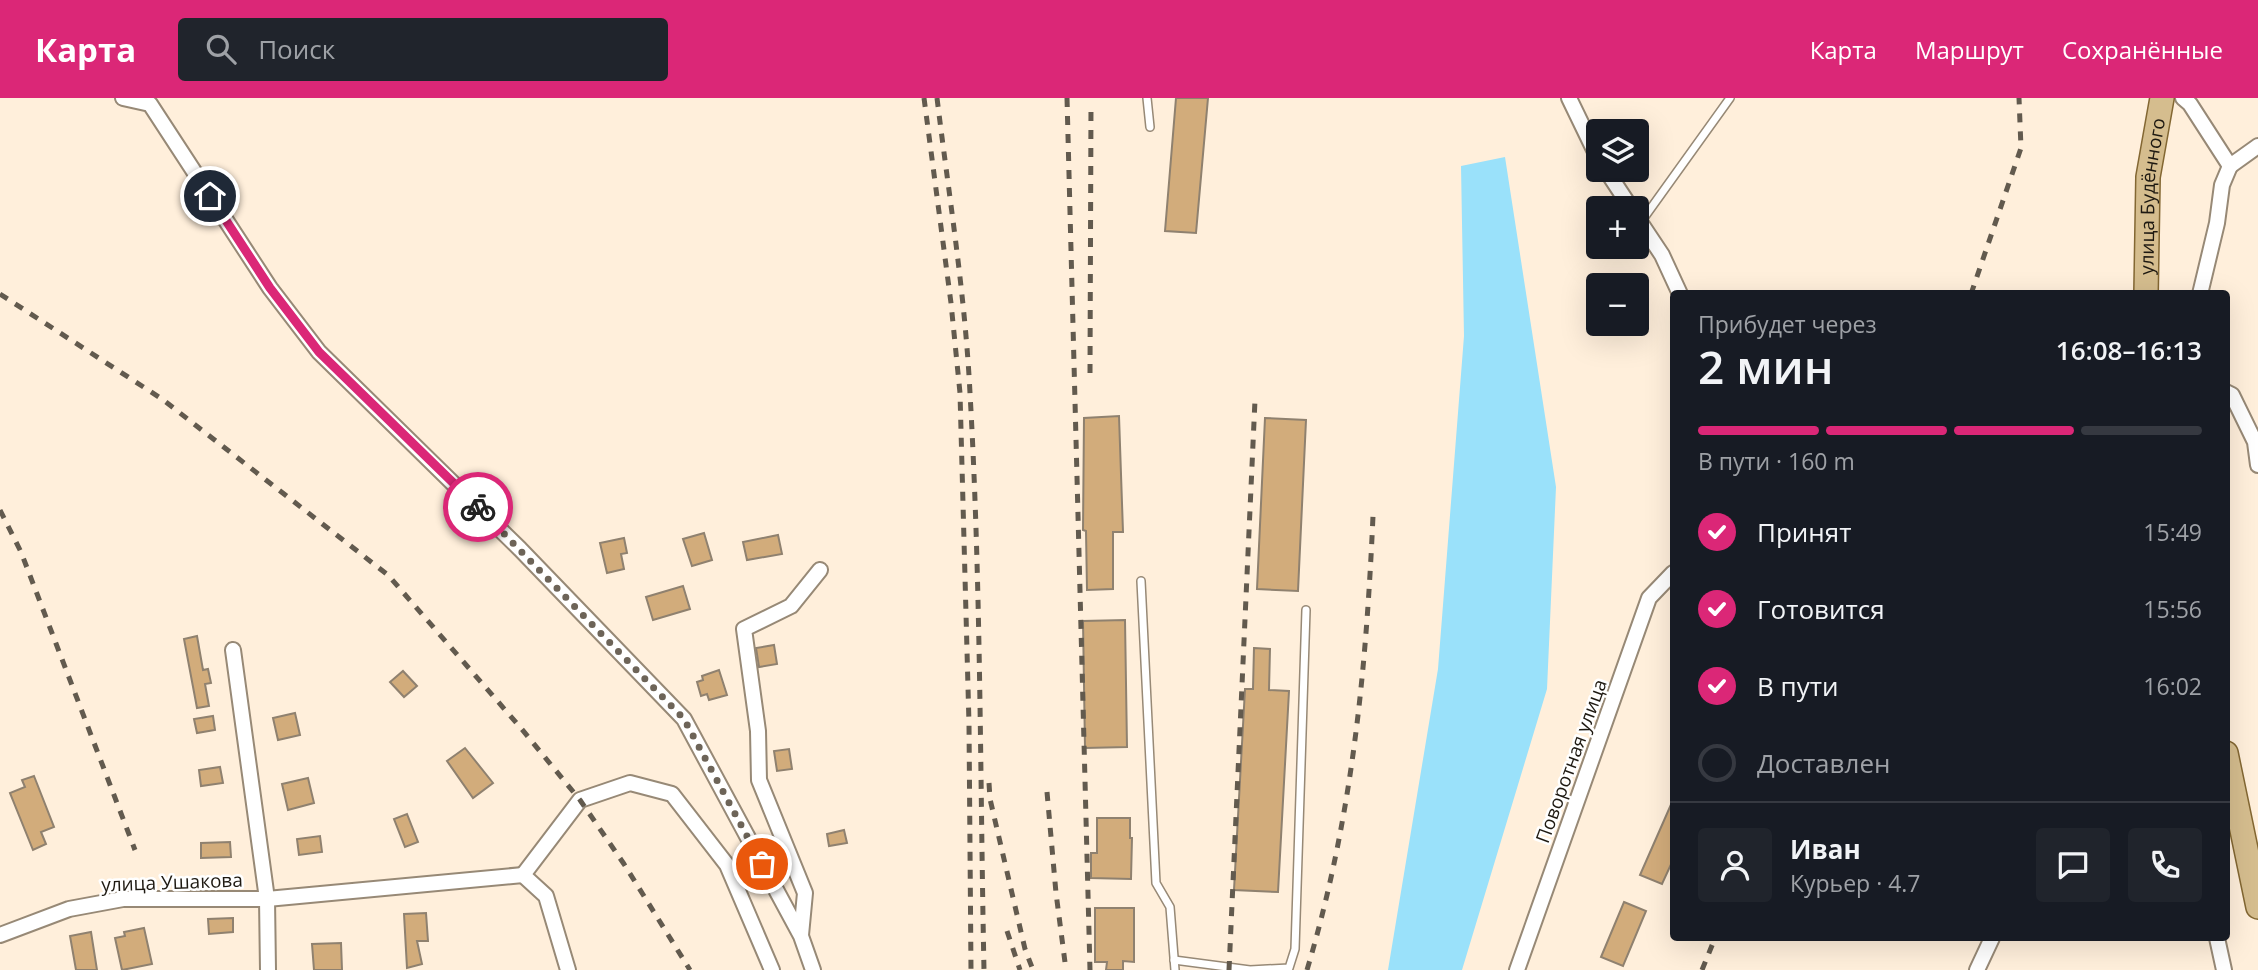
<!DOCTYPE html>
<html lang="ru">
<head>
<meta charset="utf-8">
<style>
  body { margin:0; font-family:"Open Sans",sans-serif; background:#20242c; color:#f1f3f6; height:100vh; display:flex; flex-direction:column; font-size:26px; white-space:nowrap }
  * { box-sizing:border-box; margin:0 }
  p { font-size:23px; color:#9ea1a6 }
  .icon { flex:none; width:38px; height:38px; fill:none; stroke:currentColor; stroke-width:2; stroke-linecap:round; stroke-linejoin:round }
  .map { position:relative; flex:1; overflow:hidden }
  .side { position:absolute; left:1670px; top:192px; width:560px; height:651px; display:flex; flex-direction:column; background:#171b24; border-radius:7px; box-shadow:0 7px 28px #0002 }
  .side>* { flex:none }
  .fabs { position:absolute; left:1586px; top:21px; display:grid; gap:14px }
  .fabs a { display:grid; place-items:center; width:63px; height:63px; border-radius:7px; background:#171b24; box-shadow:0 7px 28px #0002; font-size:35px }
  .pin { position:absolute; display:grid; place-items:center; width:60px; height:60px; color:#fff; margin:-30px; border:4px solid #fff; border-radius:50%; box-shadow:0 2px 7px #0007 }
  .courier { position:absolute; display:grid; place-items:center; width:70px; height:70px; margin:-35px; border:5px solid #db2777; border-radius:50%; background:#fff; color:#222; box-shadow:0 2px 9px #0007 }
  .overview em { font-style:normal; font-weight:600 }
  .overview div { display:flex; flex-direction:column-reverse }
  .overview { display:flex; align-items:center; justify-content:space-between; height:119px; padding:0 28px }
  h1 { font-size:46px; font-weight:600; line-height:52px }
  .bar { display:grid; grid-template-columns:repeat(4,1fr); gap:10px 7px; align-content:center; height:84px; padding:0 28px }
  .bar i { height:9px; border-radius:5px; background:#363941 }
  .bar .selected { background:#db2777 }
  .bar p { grid-column:span 4 }
  .line { display:flex; align-items:center; gap:18px; padding:0 28px; border-top:2px solid #363941 }
  .line div { flex:1 }
  .round { display:grid; place-items:center; flex:none; width:74px; height:74px; border-radius:7px; background:#20242c }
  ol { padding:0 28px; list-style:none }
  li { display:flex; align-items:center; gap:21px; height:77px }
  li p { margin-inline-start:auto }
  li .icon { padding:7px; border-radius:50%; background:#db2777; color:#fff; stroke-width:4 }
  li:last-child { color:#9ea1a6 }
  li i { width:38px; height:38px; border:4px solid #363941; border-radius:50% }
  header { display:flex; align-items:center; gap:42px; box-sizing:border-box; height:98px; padding:0 35px; background:#db2777; color:#fff }
  header strong { font-size:33px }
  nav { display:flex; gap:38px; margin-inline-start:auto; font-size:24px }
  .search { width:490px; height:63px; background:#20242c; display:flex; align-items:center; gap:18px; box-sizing:border-box; padding:0 24px; border-radius:7px; color:#9ea1a6; font-size:26px }
  .map>svg:first-child { display:block }
  .water { fill:#9ae1fa }
  .building { fill:#d2ac7b; stroke:#8f816f; stroke-width:2 }
  .lines { fill:none; stroke-linecap:round; stroke-linejoin:round }
  .lane-casing { stroke:#978976; stroke-width:10 }
  .street-casing { stroke:#978976; stroke-width:18 }
  .primary-casing { stroke:#836732; stroke-width:26 }
  .lane { stroke:#fff; stroke-width:7 }
  .street { stroke:#fff; stroke-width:14 }
  .primary { stroke:#d5bd8e; stroke-width:23 }
  .rail { stroke:#625a4e; stroke-width:5; stroke-dasharray:9 9; stroke-linecap:butt }
  .done { stroke:#6d6458; stroke-width:7; stroke-dasharray:0 12.6 }
  .route { stroke:#db2777; stroke-width:9 }
  .labels { text-anchor:middle; stroke-width:5; stroke-linejoin:round; paint-order:stroke }
  .street-label { font-size:19px; fill:#1e1911; stroke:#fff }
</style>
</head>
<body>
<header>
<strong>Карта</strong>
<div class="search"><svg class="icon" aria-label="search" viewBox="0 0 24 24"><circle cx="10" cy="10" r="6"/><path d="M15 15l6 6"/></svg>Поиск</div>
<nav><a>Карта</a><a>Маршрут</a><a>Сохранённые</a></nav>
</header>
<div class="map">
<svg width="2258" height="872" viewBox="0 0 2258 872">
  <rect width="100%" height="100%" fill="#ffefdb"/>
  <polygon class="water" points="1505,59 1556,389 1547,591 1462,872 1388,872 1438,571 1464,238 1461,68"/>
  <g class="building">
    <polygon points="1176,0 1208,0 1196,135 1165,133"/>
    <polygon points="1119,318 1123,434 1113,434 1113,491 1087,492 1086,433 1083,432 1084,320"/>
    <polygon points="1265,320 1306,322 1298,493 1257,491"/>
    <polygon points="704,435 712,462 692,468 683,441"/>
    <polygon points="778,437 782,456 747,462 743,444"/>
    <polygon points="624,440 627,455 621,456 624,471 607,475 600,445"/>
    <polygon points="683,488 690,511 653,522 646,499"/>
    <polygon points="1125,522 1127,649 1085,650 1083,523"/>
    <polygon points="197,538 203,572 208,571 211,585 205,586 209,608 197,610 184,541"/>
    <polygon points="774,547 777,566 759,569 756,550"/>
    <polygon points="1254,550 1270,551 1269,592 1289,593 1278,794 1234,792 1245,591 1253,591"/>
    <polygon points="719,572 727,597 709,602 707,596 701,598 697,584 703,582 702,578"/>
    <polygon points="403,573 417,588 404,599 390,584"/>
    <polygon points="295,615 300,637 278,642 273,620"/>
    <polygon points="213,618 215,632 197,635 194,621"/>
    <polygon points="465,650 493,685 473,700 447,663"/>
    <polygon points="789,651 792,671 777,673 774,653"/>
    <polygon points="220,669 223,685 201,688 199,672"/>
    <polygon points="34,678 54,729 41,734 46,746 33,752 10,695 25,689 22,682"/>
    <polygon points="308,680 314,705 288,712 282,686"/>
    <polygon points="1673,702 1673,762 1662,786 1640,777"/>
    <polygon points="407,716 418,744 405,749 394,721"/>
    <polygon points="1097,720 1130,720 1130,740 1132,740 1131,781 1091,780 1091,755 1097,755"/>
    <polygon points="844,732 847,745 829,748 827,736"/>
    <polygon points="320,738 322,754 299,757 297,741"/>
    <polygon points="230,744 231,759 201,760 201,745"/>
    <polygon points="1624,804 1646,813 1623,868 1601,859"/>
    <polygon points="1095,810 1134,810 1134,864 1123,863 1123,872 1106,872 1107,864 1095,864"/>
    <polygon points="426,815 428,843 417,843 422,866 407,870 404,816"/>
    <polygon points="233,820 233,834 209,836 208,821"/>
    <polygon points="144,830 152,866 122,872 115,840 125,838 124,834"/>
    <polygon points="91,834 97,872 76,872 70,838"/>
    <polygon points="341,845 342,872 314,872 312,846"/>
  </g>
  <g class="lines">
    <g class="lane-casing">
      <g id="lane">
        <polyline points="1147,0 1150,29"/>
        <polyline points="1641,124 1730,0"/>
        <polyline points="1141,483 1156,785 1170,809 1175,872"/>
        <polyline points="1174,862 1250,872 1289,870 1295,851 1306,512"/>
      </g>
    </g>
    <g class="street-casing">
      <g id="street">
        <polyline points="123,0 150,6 270,190 319,254 520,451 684,621 801,838 813,872"/>
        <polyline points="1569,0 1598,60"/>
        <polyline points="2183,0 2190,6 2230,68 2222,87 2217,125 2200,196"/>
        <polyline points="2230,68 2258,48"/>
        <polyline points="1606,72 1631,110"/>
        <polyline points="1636,118 1662,157 1680,196"/>
        <polyline points="2226,294 2232,297 2255,344 2258,367"/>
        <polyline points="233,552 267,801 268,872"/>
        <polyline points="523,777 580,702 630,685 672,696 727,767 772,872"/>
        <polyline points="523,777 546,798 568,872"/>
        <polyline points="0,837 69,811 123,801 267,801 523,777"/>
        <polyline points="801,837 805,795 759,682 758,633 744,531 791,508 820,472"/>
        <polyline points="2217,840 2224,872"/>
        <polyline points="1517,872 1649,500 1673,475"/>
        <polyline points="1977,872 1992,840"/>
      </g>
    </g>
    <g class="primary-casing">
      <g id="primary">
        <path id="s1" d="M 2146,196 L 2148,79 L 2162,0"/>
        <polyline points="2226,655 2258,809"/>
      </g>
    </g>
    <use href="#lane" class="lane"/>
    <use href="#street" class="street"/>
    <use href="#primary" class="primary"/>
    <g class="rail">
      <polyline points="924,0 951,205 960,295 969,626 971,872"/>
      <path d="M 937,0 C 949,98 965,196 970,295 C 981,487 980,680 984,872"/>
      <polyline points="1067,0 1090,872"/>
      <polyline points="0,196 162,301 388,477 520,629 580,702 624,766 690,872"/>
      <polyline points="1971,196 2021,50 2019,0"/>
      <polyline points="1090,275 1091,7"/>
      <polyline points="0,412 21,454 135,752"/>
      <polyline points="989,685 990,701 1025,851 1033,872"/>
      <polyline points="1047,694 1056,795 1066,872"/>
      <polyline points="1007,833 1020,872"/>
      <polyline points="1229,872 1255,302"/>
      <path d="M 1307,872 C 1352,721 1366,575 1373,418"/>
      <polyline points="1702,872 1715,840"/>
    </g>
  </g>
  <g class="lines">
    <polyline class="done" points="478,409 684,621 762,766"/>
    <polyline class="route" points="210,98 270,190 319,254 478,409"/>
  </g>
  <g class="labels">
    <g class="street-label">
      <text dy="7" stroke="none"><textPath href="#s1" startOffset="98">улица Будённого</textPath></text>
      <text transform="translate(1571 663) rotate(-70)" y="7">Поворотная улица</text>
      <text transform="translate(172 784) rotate(-2)" y="7">улица Ушакова</text>
    </g>
  </g>
</svg>
<div class="fabs">
<a><svg class="icon" aria-label="layers" viewBox="0 0 24 24"><path d="M12 4l9 5-9 5-9-5zM3 14l9 5 9-5"/></svg></a>
<a>+</a>
<a>−</a>
</div>
<div class="pin" style="left:762px;top:766px;background:#ea580c"><svg class="icon" aria-label="bag" viewBox="0 0 24 24"><path d="M5 8h14l-1 12H6zM9 8a3 3 0 0 1 6 0"/></svg></div>
<div class="pin" style="left:210px;top:98px;background:#1f2937"><svg class="icon" aria-label="home" viewBox="0 0 24 24"><path d="M3 11l9-7 9 7M6 9v11h12V9"/></svg></div>
<div class="courier" style="left:478px;top:409px"><svg class="icon" aria-label="bike" viewBox="0 0 24 24"><circle cx="6" cy="16" r="4"/><circle cx="18" cy="16" r="4"/><path d="M6 16l4-8h5l3 8M10 8l3 8H6M13 5h3"/></svg></div>
<section class="side">
<div class="overview"><div><h1>2 мин</h1><p>Прибудет через</p></div><em>16:08–16:13</em></div>
<div class="bar"><i class="selected"></i><i class="selected"></i><i class="selected"></i><i></i><p>В пути · 160 m</p></div>
<ol>
<li><svg class="icon" aria-label="check" viewBox="0 0 24 24"><path d="M5 12l5 5 9-10"/></svg>Принят<p>15:49</p></li>
<li><svg class="icon" aria-label="check" viewBox="0 0 24 24"><path d="M5 12l5 5 9-10"/></svg>Готовится<p>15:56</p></li>
<li><svg class="icon" aria-label="check" viewBox="0 0 24 24"><path d="M5 12l5 5 9-10"/></svg>В пути<p>16:02</p></li>
<li><i></i>Доставлен</li>
</ol>
<div class="line" style="height:126px"><a class="round"><svg class="icon" aria-label="person" viewBox="0 0 24 24"><circle cx="12" cy="8" r="4"/><path d="M4 21q1-7 8-7t8 7"/></svg></a><div><b>Иван</b><p>Курьер · 4.7</p></div><a class="round"><svg class="icon" aria-label="chat" viewBox="0 0 24 24"><path d="M4 5h16v11H9l-5 4z"/></svg></a><a class="round"><svg class="icon" aria-label="phone" viewBox="0 0 24 24"><path d="M5 4h4l2 5-3 2q2 4 5 5l2-3 5 2v4C11 20 4 13 5 4z"/></svg></a></div>
</section>
</div>
</body>
</html>
